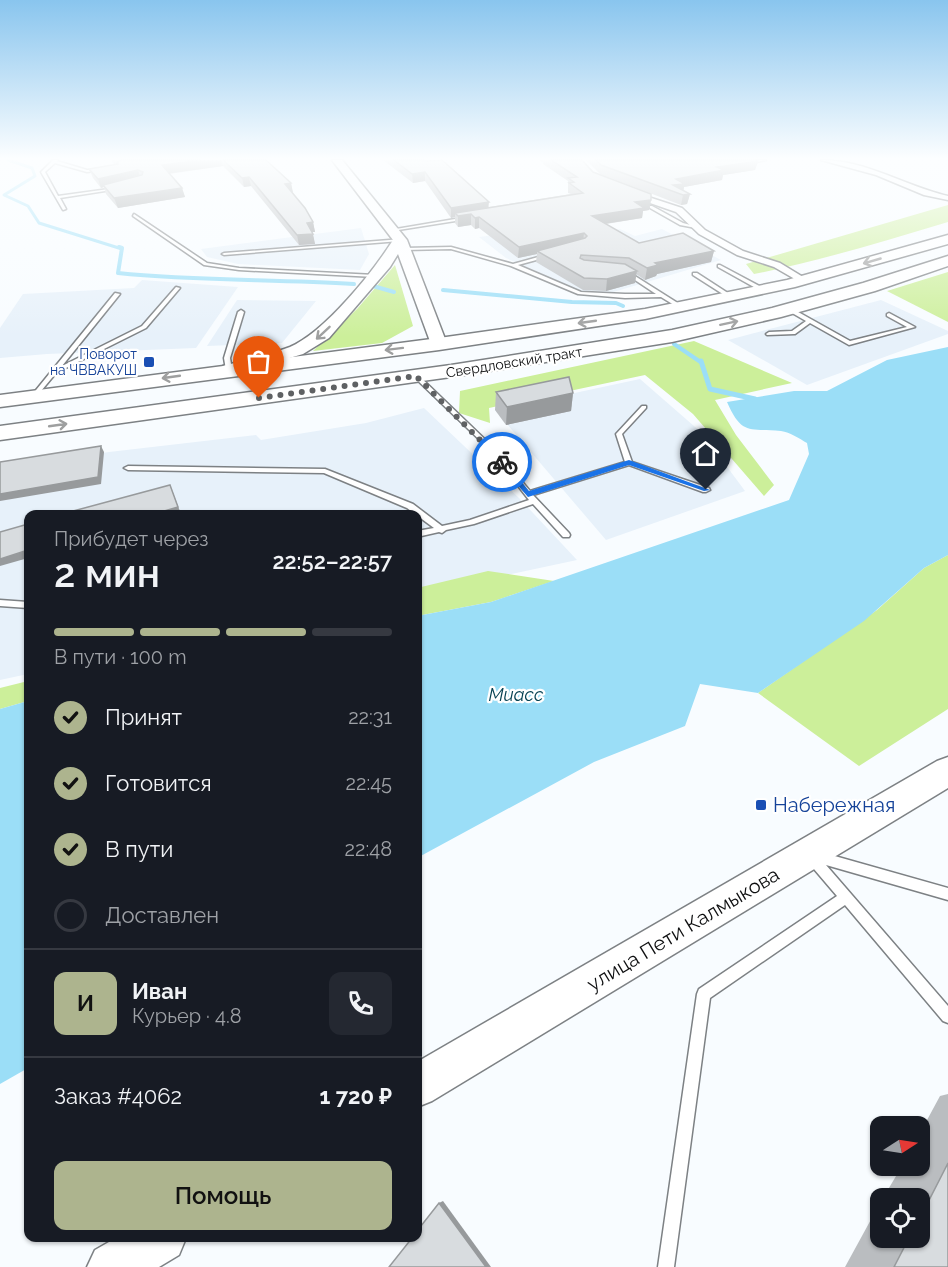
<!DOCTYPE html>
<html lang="ru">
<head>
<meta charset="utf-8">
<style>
  body { margin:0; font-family:Raleway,sans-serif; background:#242831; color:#f1f3f6; height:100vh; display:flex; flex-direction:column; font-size:22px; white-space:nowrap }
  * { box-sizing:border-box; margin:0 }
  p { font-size:20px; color:#9ea1a6 }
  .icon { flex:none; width:33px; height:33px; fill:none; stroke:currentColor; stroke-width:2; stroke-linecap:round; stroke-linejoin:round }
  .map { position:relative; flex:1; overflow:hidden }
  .sheet { position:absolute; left:24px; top:510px; width:398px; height:732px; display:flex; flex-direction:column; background:#171b24; border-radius:12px; box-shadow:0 2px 4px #0004 }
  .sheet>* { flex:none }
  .needle { width:39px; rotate:78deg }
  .fabs { position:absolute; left:870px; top:1116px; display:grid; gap:12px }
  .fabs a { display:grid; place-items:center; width:60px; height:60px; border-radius:12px; background:#171b24; box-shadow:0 2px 4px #0004; font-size:30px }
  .pin { position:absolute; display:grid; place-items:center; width:51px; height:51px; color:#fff; margin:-62px -26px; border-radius:50% 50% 50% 0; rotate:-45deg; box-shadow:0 0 6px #0007 }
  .pin .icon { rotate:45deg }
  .courier { position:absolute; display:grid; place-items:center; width:60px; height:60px; margin:-30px; border:4px solid #1a73e8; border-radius:50%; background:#fff; color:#222; box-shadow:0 2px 8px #0007 }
  .headline em { font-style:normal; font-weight:600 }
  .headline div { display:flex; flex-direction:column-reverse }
  .headline { display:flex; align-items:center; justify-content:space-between; height:102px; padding:0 30px }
  h1 { font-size:39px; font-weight:600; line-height:45px }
  .bar { display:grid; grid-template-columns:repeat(4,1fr); gap:9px 6px; align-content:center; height:72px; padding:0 30px }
  .bar i { height:8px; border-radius:4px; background:#363941 }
  .bar .current { background:#adb48e }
  .bar p { grid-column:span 4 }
  .line { display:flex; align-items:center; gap:15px; padding:0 30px; border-top:2px solid #363941 }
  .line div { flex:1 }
  .round { display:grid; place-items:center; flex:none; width:63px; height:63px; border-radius:12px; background:#242831 }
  ol { padding:0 30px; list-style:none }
  li { display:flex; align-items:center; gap:18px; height:66px }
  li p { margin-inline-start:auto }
  li .icon { padding:6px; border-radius:50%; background:#adb48e; color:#111; stroke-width:4 }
  li:last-child { color:#9ea1a6 }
  li i { width:33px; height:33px; border:3px solid #363941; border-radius:50% }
  .cta { display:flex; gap:12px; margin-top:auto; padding:12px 30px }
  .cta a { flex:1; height:69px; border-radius:12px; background:#adb48e; color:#111; font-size:24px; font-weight:600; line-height:69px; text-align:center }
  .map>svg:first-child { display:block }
  .built { fill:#e7f1fa }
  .green { fill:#ccef9a }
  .water { fill:#9bdef7 }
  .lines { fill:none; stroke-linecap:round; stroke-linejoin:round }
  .stream-far2 { stroke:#9bdef7; stroke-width:3 }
  .stream-far1 { stroke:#9bdef7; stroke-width:4 }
  .stream { stroke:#9bdef7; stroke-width:5 }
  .lane-casing { stroke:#7d8184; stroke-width:3 }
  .street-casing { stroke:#7d8184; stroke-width:3 }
  .secondary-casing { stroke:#7d8184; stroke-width:3 }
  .primary-casing { stroke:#7d8184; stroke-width:3 }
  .lane { fill:#fff; fill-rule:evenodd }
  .street { fill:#fff; fill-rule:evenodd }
  .secondary { fill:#fff; fill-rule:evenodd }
  .primary { fill:#fff; fill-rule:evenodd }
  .wall { fill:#babdc0 }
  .shaded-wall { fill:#979a9c }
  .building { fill:#d8dcdf; stroke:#979a9c; stroke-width:1.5 }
  .oneway { stroke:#9e9f9f }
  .route { fill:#1a73e8 }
  .done { stroke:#5f6163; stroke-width:6; stroke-dasharray:0 10.8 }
  .transit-dot { fill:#1a4fb4; stroke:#fff; stroke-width:2 }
  .labels { text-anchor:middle; stroke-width:4.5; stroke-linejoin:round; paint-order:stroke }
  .far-transit-label { font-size:14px; fill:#164399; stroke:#fff; text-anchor:end }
  .far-street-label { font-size:14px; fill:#0d0e0f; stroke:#fff }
  .water-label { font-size:18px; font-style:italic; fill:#064253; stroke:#fff }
  .near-transit-label { font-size:20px; fill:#164399; stroke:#fff; text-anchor:start }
  .near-street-label { font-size:20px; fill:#0d0e0f; stroke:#fff }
</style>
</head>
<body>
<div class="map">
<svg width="948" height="1267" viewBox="0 0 948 1267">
  <rect width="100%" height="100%" fill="#f8fcff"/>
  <g class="built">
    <polygon points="562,226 577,236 620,229 635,236 662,229 721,260 600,296 578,290 506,258 479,237"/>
    <polygon points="361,228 369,254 360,270 238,264 207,257 201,249"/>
    <polygon points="142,280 238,287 196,348 47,354 0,358 0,328 23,294 134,288"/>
    <polygon points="237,300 316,301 282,343 207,346"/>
    <polygon points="881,300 948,331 948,334 807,385 728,340"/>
    <polygon points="640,379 702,433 745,491 606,540 495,410"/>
    <polygon points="424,408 519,498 577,560 417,594 417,514 28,514 28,674 0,680 0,469 109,452 256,435 261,440 366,423"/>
  </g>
  <g class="green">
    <path d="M 948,205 L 948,222 C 884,241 820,261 754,274 L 746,264 Z"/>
    <polygon points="395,265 413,326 382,343 313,351 357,309"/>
    <polygon points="948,272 948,322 887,291"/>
    <polygon points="694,341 792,383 715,400 736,435 774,485 764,496 693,414 645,375 489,408 490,423 459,413 460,391"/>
    <polygon points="948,555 948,709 859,766 758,693 877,610 924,568"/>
    <polygon points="488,571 554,581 491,602 417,616 417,588"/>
    <polygon points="28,681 28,701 0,709 0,688"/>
  </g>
  <g class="water">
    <path d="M 948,347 L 948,555 L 924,568 L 864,621 L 758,693 L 700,684 L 685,726 L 594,762 L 417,858 L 417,616 L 491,602 L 789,500 L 809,454 L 807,443 C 800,439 790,432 781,431 C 749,428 742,436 727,402 L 794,391 L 827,391 L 887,360 Z"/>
    <polygon points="28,701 28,1068 0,1084 0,709"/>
  </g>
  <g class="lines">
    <polyline class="stream-far2" points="8,160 32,168 35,176 4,195 28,206 39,223 122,249"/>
    <g class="stream-far1">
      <path d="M 119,247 L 122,248 L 118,273 C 196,281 275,279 354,284"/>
      <polyline points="373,286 394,292"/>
      <polyline points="443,290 572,302 616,303 623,306"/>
      <polyline points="674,344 702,363"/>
    </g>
    <polyline class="stream" points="701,361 710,389 755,399"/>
    <g class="lane-casing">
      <g id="lane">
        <polygon points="53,160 58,160 57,161 87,170 104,170 87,172 55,163 45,172 58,196 116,188 118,189 60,198 66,209 63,210 41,172"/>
        <polygon points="760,160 766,160 746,164 744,163"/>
        <polygon points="650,206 652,206 683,223 698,227 696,228 680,225 650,208"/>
        <polygon points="134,214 207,263 239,268 375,275 377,276 375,277 239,270 204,265 133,216"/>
        <polygon points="467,217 468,219 392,231 390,230"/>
        <polygon points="402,239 400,241 224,255 222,254 224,253"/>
        <polygon points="451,247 513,264 549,254 551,256 518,265 581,292 625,294 656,294 623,272 627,271 684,307 679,308 661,297 625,298 578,294 511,266 451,249 404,250 402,249 404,248"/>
        <polygon points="720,265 765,289 766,290 761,291 718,267 718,265"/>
        <polygon points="693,273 697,273 734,297 729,298 693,275"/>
        <polygon points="176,287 180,288 146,328 56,373 36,397 32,397 32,395 115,293 120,294 62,366 142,326"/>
        <polygon points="787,308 791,308 850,341 907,327 887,316 887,314 889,313 915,327 849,345 810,323 795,334 767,335 766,334 769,332 792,331 806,321 787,310"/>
        <polygon points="241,310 244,312 230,358 232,370 229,372 226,370 224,358 238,312"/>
        <polygon points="414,375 418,375 494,448 530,491 625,462 616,434 642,406 646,406 646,408 622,434 632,462 709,488 710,490 706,492 703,492 629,465 533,495 569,533 570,535 569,537 563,537 533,504 474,524 446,530 442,533 439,532 417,537 417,531 434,528 407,508 324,473 128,470 124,468 128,466 325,469 413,504 442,526 470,520 529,500 490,450 414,377"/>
        <polygon points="0,600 28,602 28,608 0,606"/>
        <polygon points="817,851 948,888 948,900 826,865 948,1006 948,1023 943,1021 845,905 710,998 674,1267 658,1267 697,994 699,989 837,896 808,862 806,858 808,854"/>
      </g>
    </g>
    <g class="street-casing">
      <g id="street">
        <path d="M 821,160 C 866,160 905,186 948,196 L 948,200 L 924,195 L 876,175 Z"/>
        <polygon points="630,191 682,208 705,230 743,251 780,263 808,280 800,282 774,267 737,255 699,234 676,212 627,195 627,191"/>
      </g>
    </g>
    <g class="secondary-casing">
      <g id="secondary">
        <path d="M 332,160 L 342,160 L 407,240 L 447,344 L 445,348 L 433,348 L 431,344 L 398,254 L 390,267 L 329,338 L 303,354 L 235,374 L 223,374 L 220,370 L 223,366 C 245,360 269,355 290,347 C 325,332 373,272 393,240 Z"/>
        <polygon points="948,757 948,788 432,1101 417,1107 417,1062 937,761"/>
        <polygon points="116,1238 186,1238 179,1255 159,1267 87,1267 95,1250"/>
      </g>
    </g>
    <g class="primary-casing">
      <g id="primary">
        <polygon points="948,235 948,244 795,287 645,319 439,350 0,407 0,395 439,338 645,309 787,280"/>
        <polygon points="948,256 948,266 875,291 781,317 672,342 451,377 0,440 0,426 451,365 672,330 772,308 863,283"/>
      </g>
    </g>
    <use href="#lane" class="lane"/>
    <use href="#street" class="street"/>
    <use href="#secondary" class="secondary"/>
    <use href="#primary" class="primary"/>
  </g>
  <g class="wall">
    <polygon points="111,160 266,160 291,183 293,193 313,222 315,232 312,232 315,244 299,245 251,186 244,187 223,166 169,174 182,188 185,197 118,208 106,194 104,187 101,188 93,178 89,169 115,165"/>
    <polygon points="383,160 424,160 489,207 571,194 568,193 568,181 543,164 543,162 538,160 582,160 593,172 651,200 649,210 643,211 642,218 606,224 639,243 714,251 711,262 657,274 656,276 645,280 636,274 635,283 606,291 583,290 536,262 537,254 518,258 479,228 475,229 471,225 458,227 455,223 455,217 451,218 425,181 413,183"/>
    <polygon points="586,160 755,160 758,161 755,170 723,175 722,180 684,187 683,191 690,194 687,204 681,205 600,174"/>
    <polygon points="496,392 573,393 571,411 506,425 495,410"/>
    <polygon points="948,1094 948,1267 845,1267 880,1203 880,1238 920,1238 920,1198 883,1198 902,1166 920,1166 920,1133 940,1096"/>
  </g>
  <g class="shaded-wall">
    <polygon points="193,160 221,160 223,166 164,174 162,165"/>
    <polygon points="758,161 755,170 723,175 722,180 684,187 683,194 673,185 676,179 717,167"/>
    <polygon points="138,170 141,179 103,185 104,187 101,188 98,179"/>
    <polygon points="425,172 425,181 413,183 412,174"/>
    <polygon points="249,177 251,186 244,187 242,178"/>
    <polygon points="291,183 293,193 285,184"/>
    <polygon points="182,188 185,197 118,208 114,198"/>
    <polygon points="690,194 687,204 681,205 683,195"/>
    <polygon points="651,200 649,210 643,211 642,218 591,226 592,216 635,202"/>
    <polygon points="489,202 488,211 471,214 471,225 458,227 458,216 455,213 455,217 451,218 451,208"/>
    <polygon points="479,217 479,228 475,229 475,218"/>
    <polygon points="313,222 315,232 309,232 307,223"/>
    <polygon points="584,233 583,243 537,251 537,254 518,258 519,247"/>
    <polygon points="313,234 315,244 299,245 297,235"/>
    <polygon points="714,251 711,262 657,274 656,276 645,280 647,268 655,263"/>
    <polygon points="637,271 635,283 606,291 607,279"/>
    <polygon points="573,393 571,411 506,425 507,407"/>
    <polygon points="101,446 104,452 101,484 0,501 0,494"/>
    <polygon points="170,485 181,514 154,514"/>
    <polygon points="28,550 28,558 0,566 0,559"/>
    <polygon points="443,1201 491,1267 486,1267 439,1203"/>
  </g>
  <g class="building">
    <polygon points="120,160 201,160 162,165 182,188 114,198 103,185 142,175 143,172 138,170 98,179 89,169 118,164 117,163"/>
    <polygon points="223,160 266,160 291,183 285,184 305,208 313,222 307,223 313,234 297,235 249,177 242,178"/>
    <polygon points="394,160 424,160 426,161 442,160 489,202 451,208 425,172 412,174"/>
    <polygon points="551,160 582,160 593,172 651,194 651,200 635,202 644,208 592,216 639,243 683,233 714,251 655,263 658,265 647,268 629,258 581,255 580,258 584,260 625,264 637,271 607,279 584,278 537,251 585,238 587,236 584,233 519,247 479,217 475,218 471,214 458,216 455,213 583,193 569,183 574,182 568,178 577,177"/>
    <polygon points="596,160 755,160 758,161 717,167 724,170 676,179 685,184 673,185 690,194 683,195 601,165"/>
    <polygon points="569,377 573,393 507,407 496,392"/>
    <polygon points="101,446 98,477 0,494 0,462"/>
    <polygon points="170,485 178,507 154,514 62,514"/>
    <polygon points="28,524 28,550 0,559 0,532"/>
    <polygon points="948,1163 948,1267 894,1267 909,1238 920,1238 920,1218"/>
    <polygon points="439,1203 486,1267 389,1267 412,1238 417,1238 417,1231"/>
  </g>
  <defs><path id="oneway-shaft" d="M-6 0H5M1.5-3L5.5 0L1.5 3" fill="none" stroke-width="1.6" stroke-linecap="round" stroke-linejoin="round" transform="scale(1.5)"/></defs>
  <g class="oneway">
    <use href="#oneway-shaft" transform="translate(872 261) rotate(164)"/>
    <use href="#oneway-shaft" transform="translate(587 322) rotate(172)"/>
    <use href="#oneway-shaft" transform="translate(729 323) rotate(-12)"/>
    <use href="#oneway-shaft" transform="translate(323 333) rotate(137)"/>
    <use href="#oneway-shaft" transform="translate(394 349) rotate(173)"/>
    <use href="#oneway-shaft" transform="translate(171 377) rotate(172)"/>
    <use href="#oneway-shaft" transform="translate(58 425) rotate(-8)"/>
  </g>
  <linearGradient id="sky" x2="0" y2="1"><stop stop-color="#89c5ee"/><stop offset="0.47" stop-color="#fcfeff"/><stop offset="1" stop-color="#fcfeff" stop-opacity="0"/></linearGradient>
  <rect width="948" height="337" fill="url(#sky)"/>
  <polygon class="route" points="499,460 504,460 529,491 629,460 710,490 704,491 629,465 528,497 499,464"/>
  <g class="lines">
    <polyline class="done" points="259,398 416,376 502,462"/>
  </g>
  <g class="transit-dot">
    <rect x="143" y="356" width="12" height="12" rx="3"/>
    <rect x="755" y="799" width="12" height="12" rx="3"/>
  </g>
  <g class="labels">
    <g class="far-transit-label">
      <text x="137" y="359">Поворот<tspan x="137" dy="16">на ЧВВАКУШ</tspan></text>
    </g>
    <g class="far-street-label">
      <text transform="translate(514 362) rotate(-9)" y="5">Свердловский тракт</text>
    </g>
    <g class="water-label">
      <text x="516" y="701">Миасс</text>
    </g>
    <g class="near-transit-label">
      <text x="773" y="812">Набережная</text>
    </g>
    <g class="near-street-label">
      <text transform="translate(683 929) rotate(-31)" y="7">улица Пети Калмыкова</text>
    </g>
  </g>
</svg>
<div class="fabs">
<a><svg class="needle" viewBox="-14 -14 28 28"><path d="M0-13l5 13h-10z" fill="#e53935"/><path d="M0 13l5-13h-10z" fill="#9ea1a6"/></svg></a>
<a><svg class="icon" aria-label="locate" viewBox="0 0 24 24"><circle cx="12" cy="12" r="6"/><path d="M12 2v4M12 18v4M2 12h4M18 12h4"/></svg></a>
</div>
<div class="pin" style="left:259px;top:398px;background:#ea580c"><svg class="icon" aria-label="bag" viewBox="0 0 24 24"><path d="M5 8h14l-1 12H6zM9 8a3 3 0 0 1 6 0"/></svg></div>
<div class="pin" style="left:706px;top:490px;background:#1f2937"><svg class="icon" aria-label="home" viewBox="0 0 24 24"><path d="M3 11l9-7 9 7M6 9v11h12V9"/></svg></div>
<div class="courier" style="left:502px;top:462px"><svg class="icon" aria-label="bike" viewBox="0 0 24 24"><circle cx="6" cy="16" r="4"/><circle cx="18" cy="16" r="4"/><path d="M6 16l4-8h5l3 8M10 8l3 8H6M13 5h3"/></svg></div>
<section class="sheet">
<div class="headline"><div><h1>2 мин</h1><p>Прибудет через</p></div><em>22:52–22:57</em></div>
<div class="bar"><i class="current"></i><i class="current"></i><i class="current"></i><i></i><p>В пути · 100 m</p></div>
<ol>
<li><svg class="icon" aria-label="check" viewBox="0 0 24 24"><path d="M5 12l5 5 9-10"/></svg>Принят<p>22:31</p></li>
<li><svg class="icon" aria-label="check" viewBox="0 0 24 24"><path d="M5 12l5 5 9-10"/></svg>Готовится<p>22:45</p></li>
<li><svg class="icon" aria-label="check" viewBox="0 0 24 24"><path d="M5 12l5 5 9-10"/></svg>В пути<p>22:48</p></li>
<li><i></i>Доставлен</li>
</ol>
<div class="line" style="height:108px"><b class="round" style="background:#adb48e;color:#111">И</b><div><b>Иван</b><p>Курьер · 4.8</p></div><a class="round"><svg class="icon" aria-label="phone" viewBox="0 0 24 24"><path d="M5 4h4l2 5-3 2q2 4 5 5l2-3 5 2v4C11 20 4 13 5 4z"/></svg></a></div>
<div class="line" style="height:78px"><div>Заказ #4062</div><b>1 720 ₽</b></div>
<div class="cta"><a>Помощь</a></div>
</section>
</div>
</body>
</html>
